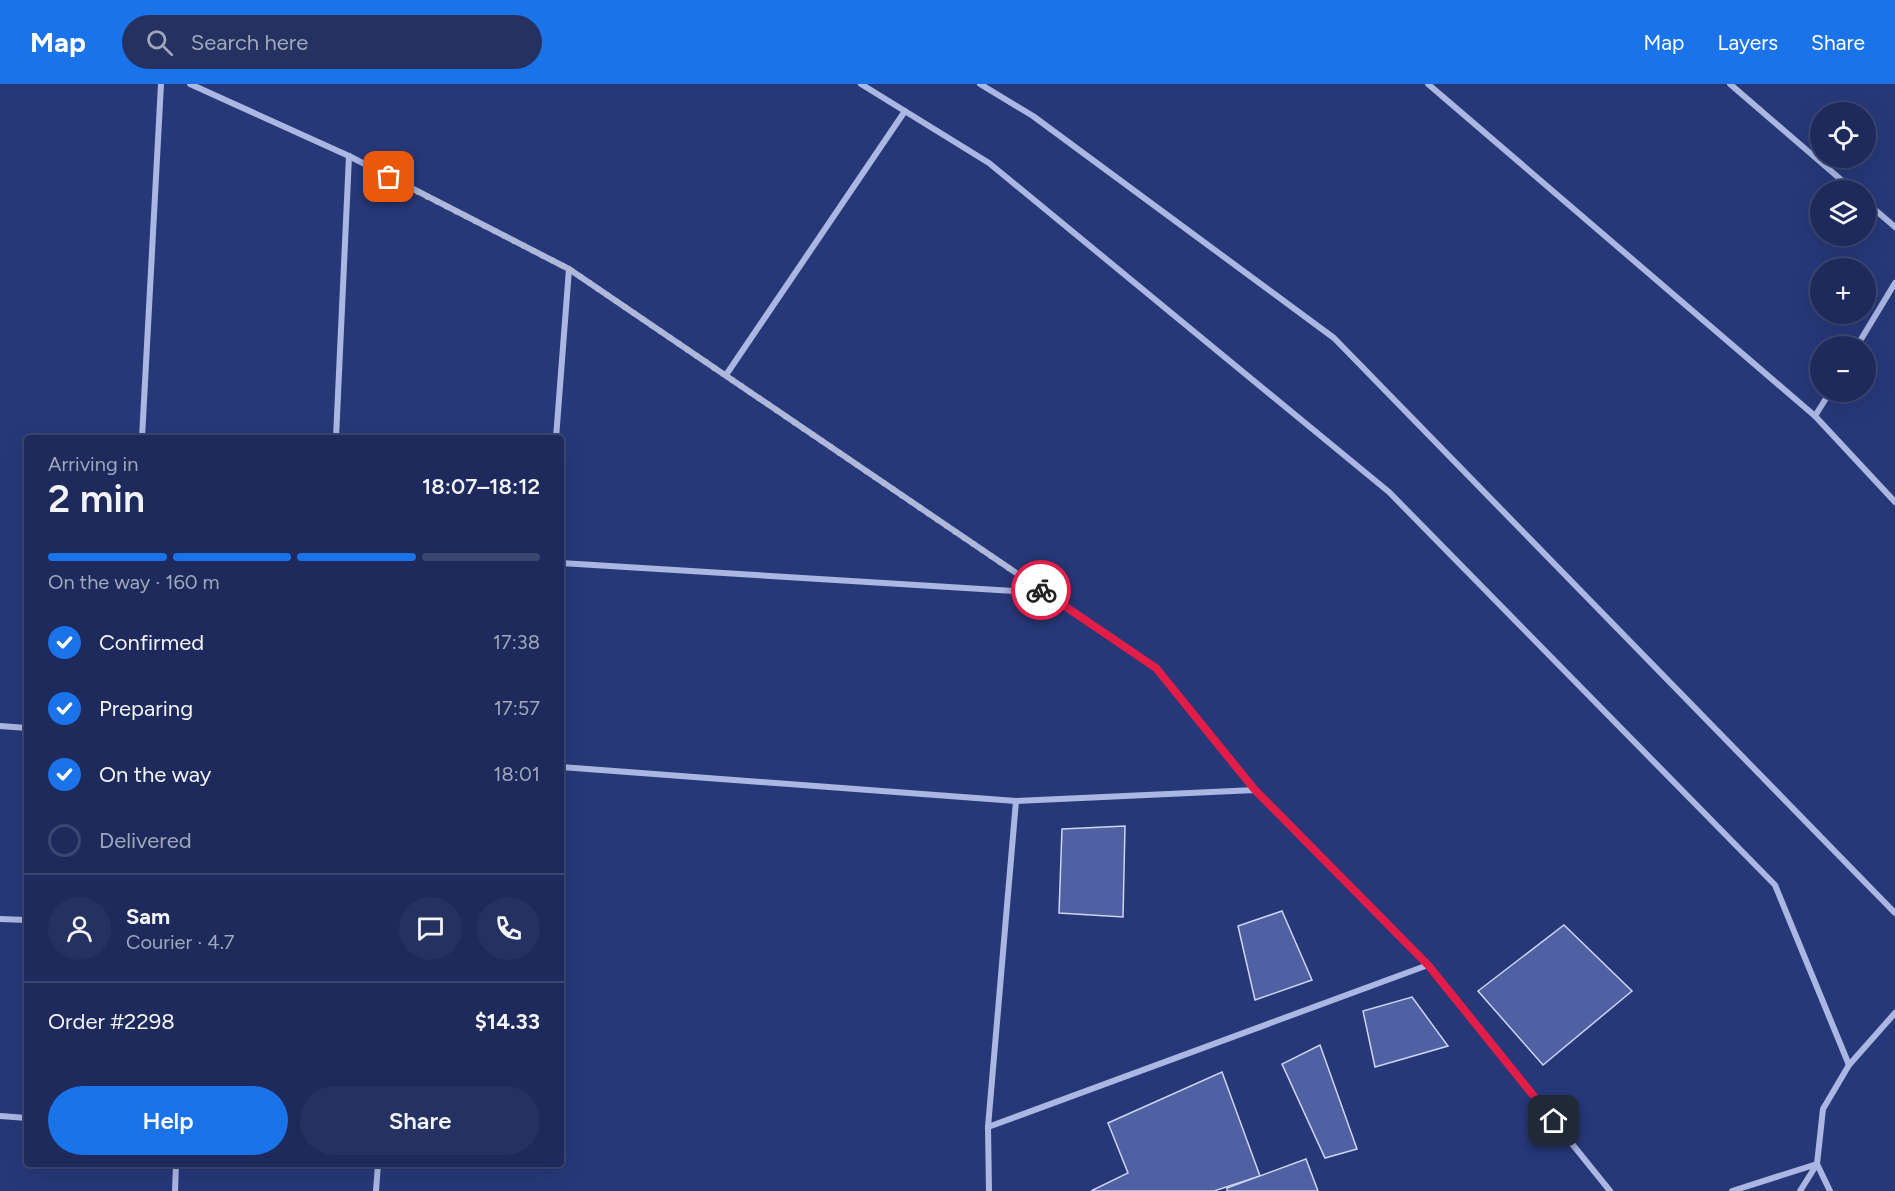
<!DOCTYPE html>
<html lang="en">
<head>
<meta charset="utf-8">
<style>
  body { margin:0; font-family:Figtree,sans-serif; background:#253261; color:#f1f3f6; height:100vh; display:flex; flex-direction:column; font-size:22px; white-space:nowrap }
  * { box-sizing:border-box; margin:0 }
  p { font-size:20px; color:#a0a7bb }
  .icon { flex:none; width:33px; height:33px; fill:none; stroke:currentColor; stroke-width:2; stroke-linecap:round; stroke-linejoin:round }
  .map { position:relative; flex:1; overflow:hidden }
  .drawer { position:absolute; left:24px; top:351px; width:540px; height:732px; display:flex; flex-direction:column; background:#1d2a5b; border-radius:6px; box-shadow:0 6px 24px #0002,0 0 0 2px #3b4671 }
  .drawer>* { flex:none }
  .controls { position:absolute; left:1810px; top:18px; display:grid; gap:12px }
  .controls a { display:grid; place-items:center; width:66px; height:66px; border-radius:50%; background:#1d2a5b; box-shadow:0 6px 24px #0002,0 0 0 2px #3b4671; font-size:30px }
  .pin { position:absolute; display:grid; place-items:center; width:51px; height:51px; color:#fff; margin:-26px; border-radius:12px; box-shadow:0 3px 9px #0006 }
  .courier { position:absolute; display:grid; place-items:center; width:60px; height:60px; margin:-30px; border:4px solid #e11d48; border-radius:50%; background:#fff; color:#222; box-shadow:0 2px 8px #0007 }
  .headline em { font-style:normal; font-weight:600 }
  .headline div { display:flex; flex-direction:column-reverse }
  .headline { display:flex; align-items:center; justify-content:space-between; height:102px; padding:0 24px }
  h1 { font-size:39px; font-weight:600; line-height:45px }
  .bar { display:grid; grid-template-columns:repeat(4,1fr); gap:9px 6px; align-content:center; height:72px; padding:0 24px }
  .bar i { height:8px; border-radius:4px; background:#3b4671 }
  .bar .active { background:#1a73e8 }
  .bar p { grid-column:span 4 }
  .line { display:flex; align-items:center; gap:15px; padding:0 24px; border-top:2px solid #3b4671 }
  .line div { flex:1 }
  .round { display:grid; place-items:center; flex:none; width:63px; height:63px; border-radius:32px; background:#253261 }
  ol { padding:0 24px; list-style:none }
  li { display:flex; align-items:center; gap:18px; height:66px }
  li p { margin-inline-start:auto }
  li .icon { padding:6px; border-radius:50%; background:#1a73e8; color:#fff; stroke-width:4 }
  li:last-child { color:#a0a7bb }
  li i { width:33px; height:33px; border:3px solid #3b4671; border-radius:50% }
  .button { display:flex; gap:12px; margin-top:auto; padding:12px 24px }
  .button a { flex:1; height:69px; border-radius:36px; background:#1a73e8; color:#fff; font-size:24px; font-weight:600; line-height:69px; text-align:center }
  .button a+a { background:#253261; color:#f1f3f6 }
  header { display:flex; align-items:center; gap:36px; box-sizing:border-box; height:84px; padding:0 30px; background:#1a73e8; color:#fff }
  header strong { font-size:28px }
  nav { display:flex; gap:33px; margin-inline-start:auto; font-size:21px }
  .search { width:420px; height:54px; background:#253261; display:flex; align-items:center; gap:15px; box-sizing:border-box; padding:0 21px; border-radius:33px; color:#a0a7bb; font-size:22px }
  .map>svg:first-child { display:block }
  .building { fill:#4f61a3; stroke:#ccd5f3; stroke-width:1.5 }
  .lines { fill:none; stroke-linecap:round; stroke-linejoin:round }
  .street { stroke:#aab7e3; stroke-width:6 }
  .done { stroke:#b3b9d0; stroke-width:6; stroke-dasharray:0 10.8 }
  .route { stroke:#e11d48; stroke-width:8 }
</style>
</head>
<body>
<header>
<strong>Map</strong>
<div class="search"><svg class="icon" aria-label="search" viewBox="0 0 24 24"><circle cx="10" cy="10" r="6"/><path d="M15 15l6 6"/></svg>Search here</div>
<nav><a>Map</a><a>Layers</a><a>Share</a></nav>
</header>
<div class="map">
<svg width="1895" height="1107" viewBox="0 0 1895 1107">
  <rect width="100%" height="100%" fill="#273879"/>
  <g class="building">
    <polygon points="1125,742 1123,833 1059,829 1062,745"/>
    <polygon points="1282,827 1312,896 1255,916 1238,842"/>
    <polygon points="1564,841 1632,907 1543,981 1478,907"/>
    <polygon points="1412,913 1448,962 1375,983 1363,927"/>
    <polygon points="1320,961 1357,1065 1325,1074 1282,980"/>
    <polygon points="1222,988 1260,1092 1214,1107 1091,1107 1128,1089 1108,1039"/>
    <polygon points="1306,1075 1318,1107 1227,1107 1227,1104"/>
  </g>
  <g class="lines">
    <g class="street">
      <polyline points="190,0 349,72 569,185 1156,584 1255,706"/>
      <polyline points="861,0 989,79 1389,408 1775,801 1849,981"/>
      <polyline points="980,0 1033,32 1334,254 1895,829"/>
      <polyline points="1428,0 1815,332 1895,418"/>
      <polyline points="1730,0 1853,106"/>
      <polyline points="1866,118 1895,143"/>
      <polyline points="1857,262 1895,199"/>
      <polyline points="726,291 905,27"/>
      <polyline points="1815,332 1830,308"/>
      <polyline points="142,354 161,0"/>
      <polyline points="336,354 349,72"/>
      <polyline points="556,354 569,185"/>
      <polyline points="561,479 1045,509"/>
      <polyline points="0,642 27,644"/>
      <polyline points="561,683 1016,717 1255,706 1428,881 1610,1107"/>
      <polyline points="0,835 27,836"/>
      <polyline points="0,1032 27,1034"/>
      <polyline points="988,1043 1428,881"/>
      <polyline points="175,1107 176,1080"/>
      <polyline points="376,1107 378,1080"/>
      <polyline points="989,1107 988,1043 1016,717"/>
      <polyline points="1732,1107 1817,1080"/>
      <polyline points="1800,1107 1817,1080"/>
      <polyline points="1830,1107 1817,1080 1823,1025 1849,981 1895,929"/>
    </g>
  </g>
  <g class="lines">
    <polyline class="done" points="389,93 569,185 1041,506"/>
    <polyline class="route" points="1041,506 1156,584 1255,706 1428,881 1554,1037"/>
  </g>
</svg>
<div class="controls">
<a><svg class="icon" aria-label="locate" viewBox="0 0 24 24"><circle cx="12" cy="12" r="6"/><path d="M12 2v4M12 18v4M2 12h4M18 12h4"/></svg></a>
<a><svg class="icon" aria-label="layers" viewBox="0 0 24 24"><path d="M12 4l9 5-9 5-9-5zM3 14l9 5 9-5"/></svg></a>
<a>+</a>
<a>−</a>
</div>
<div class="pin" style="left:389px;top:93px;background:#ea580c"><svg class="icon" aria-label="bag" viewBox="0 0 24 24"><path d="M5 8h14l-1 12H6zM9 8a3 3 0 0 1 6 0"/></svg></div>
<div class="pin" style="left:1554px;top:1037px;background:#1f2937"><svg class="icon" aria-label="home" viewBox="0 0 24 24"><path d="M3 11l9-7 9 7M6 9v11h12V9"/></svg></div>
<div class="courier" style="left:1041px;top:506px"><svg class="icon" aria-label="bike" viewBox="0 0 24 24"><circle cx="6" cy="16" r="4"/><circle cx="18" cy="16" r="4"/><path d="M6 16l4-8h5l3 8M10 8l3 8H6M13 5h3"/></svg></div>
<section class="drawer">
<div class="headline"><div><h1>2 min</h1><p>Arriving in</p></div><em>18:07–18:12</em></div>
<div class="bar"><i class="active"></i><i class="active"></i><i class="active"></i><i></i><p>On the way · 160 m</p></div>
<ol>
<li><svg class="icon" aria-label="check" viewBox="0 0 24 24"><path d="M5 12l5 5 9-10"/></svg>Confirmed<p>17:38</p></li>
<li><svg class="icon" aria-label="check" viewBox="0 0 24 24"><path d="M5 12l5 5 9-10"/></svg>Preparing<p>17:57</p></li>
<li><svg class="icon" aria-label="check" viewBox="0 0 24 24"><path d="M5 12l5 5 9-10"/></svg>On the way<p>18:01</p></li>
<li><i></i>Delivered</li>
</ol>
<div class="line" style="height:108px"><a class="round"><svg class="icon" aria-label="person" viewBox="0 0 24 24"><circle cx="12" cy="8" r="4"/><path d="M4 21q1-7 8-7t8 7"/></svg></a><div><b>Sam</b><p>Courier · 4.7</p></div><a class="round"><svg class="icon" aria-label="chat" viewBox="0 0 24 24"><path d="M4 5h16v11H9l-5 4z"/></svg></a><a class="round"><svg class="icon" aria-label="phone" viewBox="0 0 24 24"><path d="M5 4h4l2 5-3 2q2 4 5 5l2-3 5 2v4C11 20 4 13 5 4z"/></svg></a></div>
<div class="line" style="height:78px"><div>Order #2298</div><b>$14.33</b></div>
<div class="button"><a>Help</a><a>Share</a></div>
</section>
</div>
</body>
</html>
